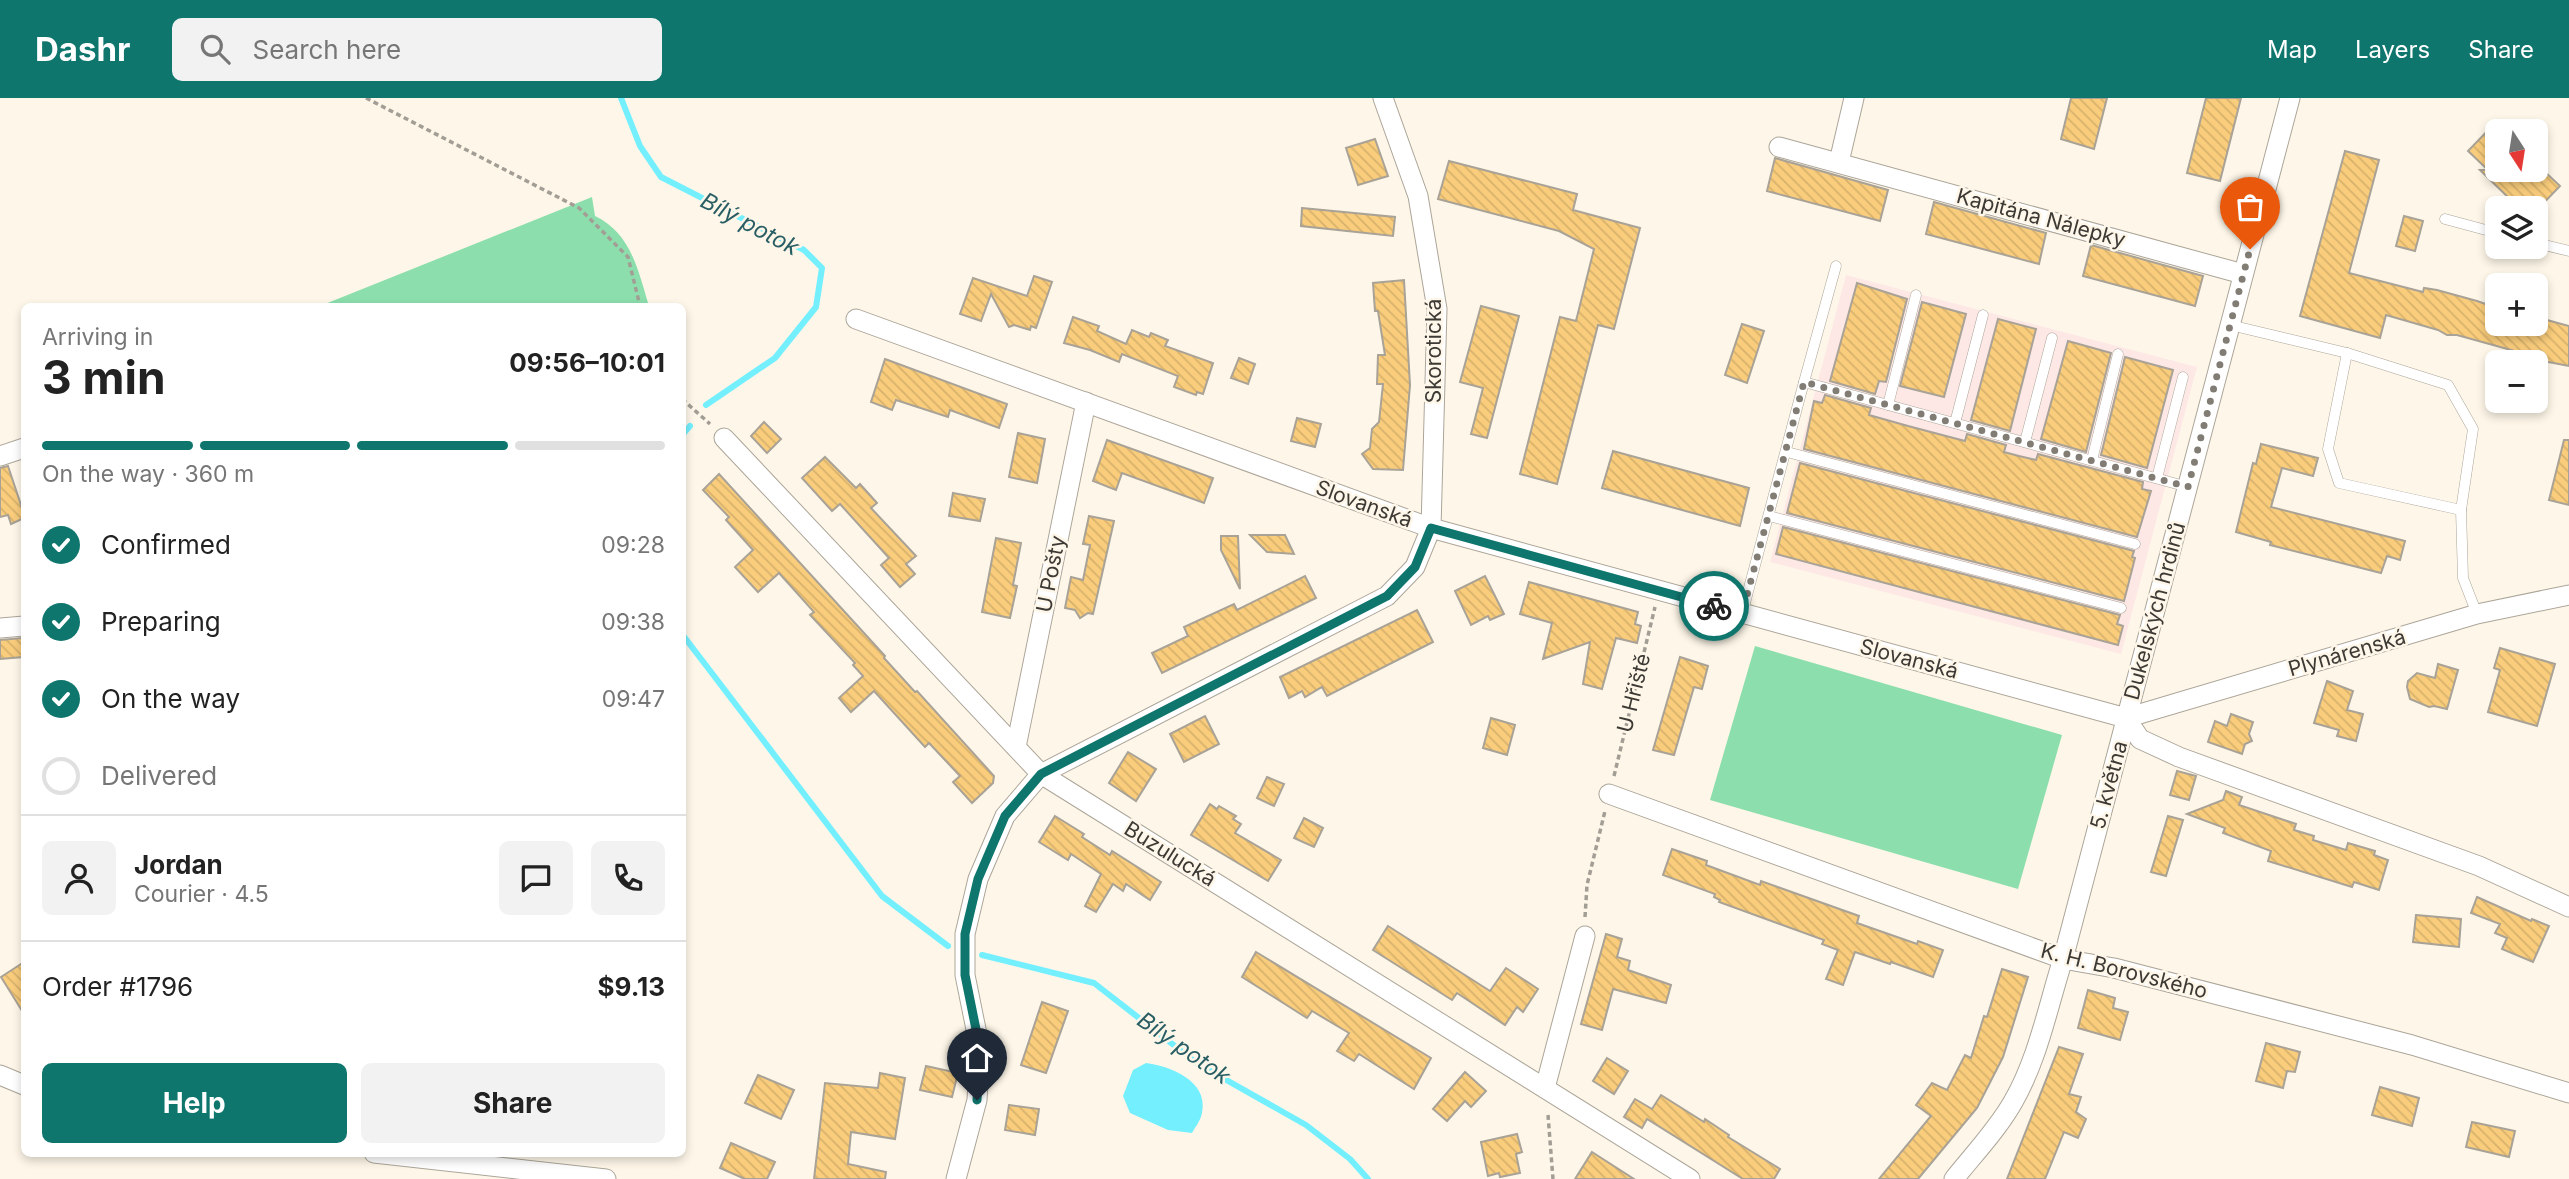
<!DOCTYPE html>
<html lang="en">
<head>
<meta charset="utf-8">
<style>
  body { margin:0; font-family:Inter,sans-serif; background:#f2f2f2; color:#222; height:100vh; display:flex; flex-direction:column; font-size:26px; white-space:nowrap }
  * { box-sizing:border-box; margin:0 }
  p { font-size:23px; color:#767676 }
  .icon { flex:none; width:38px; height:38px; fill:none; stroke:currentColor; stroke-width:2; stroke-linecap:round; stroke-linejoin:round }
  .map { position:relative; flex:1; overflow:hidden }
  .sheet { position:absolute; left:21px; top:205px; width:665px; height:854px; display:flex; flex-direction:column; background:#fff; border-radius:10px; box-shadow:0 4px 10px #0003 }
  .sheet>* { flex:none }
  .needle { width:46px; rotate:168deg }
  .controls { position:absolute; left:2485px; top:21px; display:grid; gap:14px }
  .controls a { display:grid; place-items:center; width:63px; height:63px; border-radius:10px; background:#fff; box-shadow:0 4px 10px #0003; font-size:35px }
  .pin { position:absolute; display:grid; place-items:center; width:60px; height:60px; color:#fff; margin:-72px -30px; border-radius:50% 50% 50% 0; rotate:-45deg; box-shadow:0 0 7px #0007 }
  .pin .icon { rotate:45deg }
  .courier { position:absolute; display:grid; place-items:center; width:70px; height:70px; margin:-35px; border:5px solid #0f766e; border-radius:50%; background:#fff; color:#222; box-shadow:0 2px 9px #0007 }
  .overview em { font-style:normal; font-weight:700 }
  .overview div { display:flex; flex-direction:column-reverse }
  .overview { display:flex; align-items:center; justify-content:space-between; height:119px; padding:0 21px }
  h1 { font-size:46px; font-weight:700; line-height:52px }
  .bar { display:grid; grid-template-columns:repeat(4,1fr); gap:10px 7px; align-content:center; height:84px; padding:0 21px }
  .bar i { height:9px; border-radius:5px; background:#e0e0e0 }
  .bar .current { background:#0f766e }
  .bar p { grid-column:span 4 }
  .line { display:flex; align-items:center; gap:18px; padding:0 21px; border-top:2px solid #e0e0e0 }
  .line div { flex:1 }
  .round { display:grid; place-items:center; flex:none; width:74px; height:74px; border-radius:10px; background:#f2f2f2 }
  ol { padding:0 21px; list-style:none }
  li { display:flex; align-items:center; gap:21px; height:77px }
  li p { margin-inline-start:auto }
  li .icon { padding:7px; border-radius:50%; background:#0f766e; color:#fff; stroke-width:4 }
  li:last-child { color:#767676 }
  li i { width:38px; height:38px; border:4px solid #e0e0e0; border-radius:50% }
  .cta { display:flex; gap:14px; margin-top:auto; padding:14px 21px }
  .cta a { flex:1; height:80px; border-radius:10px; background:#0f766e; color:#fff; font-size:28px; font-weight:700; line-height:80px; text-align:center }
  .cta a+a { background:#f2f2f2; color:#222 }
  header { display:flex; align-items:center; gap:42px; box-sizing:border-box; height:98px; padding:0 35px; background:#0f766e; color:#fff }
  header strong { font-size:33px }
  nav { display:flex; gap:38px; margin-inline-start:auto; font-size:24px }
  .search { width:490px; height:63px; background:#f2f2f2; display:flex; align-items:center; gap:18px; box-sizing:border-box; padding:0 24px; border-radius:10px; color:#767676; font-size:26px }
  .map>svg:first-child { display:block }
  .industrial { fill:#fde8e6 }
  .green { fill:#8cdeac }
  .water { fill:#74effe }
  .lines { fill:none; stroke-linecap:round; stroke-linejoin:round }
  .stream { stroke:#74effe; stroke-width:6 }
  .building { fill:url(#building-back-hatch); stroke:#a9a296; stroke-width:2 }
  .service-casing { stroke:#aca599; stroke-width:11 }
  .minor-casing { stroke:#aca599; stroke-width:21 }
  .path { stroke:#a39e95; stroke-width:3.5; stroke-dasharray:5 3.5; stroke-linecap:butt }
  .service { stroke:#fff; stroke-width:10 }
  .minor { stroke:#fff; stroke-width:19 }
  .done { stroke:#817c74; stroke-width:7; stroke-dasharray:0 12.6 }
  .route { stroke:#0f766e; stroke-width:9 }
  .labels { text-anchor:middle; stroke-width:5; stroke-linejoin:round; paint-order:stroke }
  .street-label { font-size:21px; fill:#3d3a35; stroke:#fef7e9 }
  .water-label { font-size:23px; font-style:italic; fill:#295e64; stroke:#fef7e9 }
</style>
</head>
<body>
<header>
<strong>Dashr</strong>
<div class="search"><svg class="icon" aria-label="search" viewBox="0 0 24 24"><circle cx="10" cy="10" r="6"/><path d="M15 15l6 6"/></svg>Search here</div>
<nav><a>Map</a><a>Layers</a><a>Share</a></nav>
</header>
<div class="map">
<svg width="2569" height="1081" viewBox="0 0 2569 1081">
  <defs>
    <pattern id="building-back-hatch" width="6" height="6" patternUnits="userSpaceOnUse" patternTransform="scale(1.75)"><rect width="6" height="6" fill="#facd7c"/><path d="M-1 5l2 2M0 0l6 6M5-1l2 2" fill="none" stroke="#d7b16c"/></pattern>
  </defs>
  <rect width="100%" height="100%" fill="#fef7e9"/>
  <polygon class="industrial" points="1846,177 2197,269 2121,556 1770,464"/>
  <g class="green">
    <path d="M 592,99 L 595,118 C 631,135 638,172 649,208 L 320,208 Z"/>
    <polygon points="1755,548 2062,637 2018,791 1710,702"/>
  </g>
  <path class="water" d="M 1146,965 C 1170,968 1209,983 1202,1015 C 1201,1022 1195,1029 1192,1035 L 1168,1032 L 1130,1015 L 1123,998 L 1133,972 Z"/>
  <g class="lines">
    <g class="stream">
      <polyline points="621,0 640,48 661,79 804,152 822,170 816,209 775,260 706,307"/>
      <polyline points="682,337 690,328"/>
      <polyline points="682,536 882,798 948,848"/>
      <polyline points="982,857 1094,885 1198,966 1306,1027 1350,1061 1368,1081"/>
    </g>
  </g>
  <g class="building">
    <polygon points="2071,0 2107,0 2094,51 2061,41"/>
    <polygon points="2206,0 2241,0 2220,83 2187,75"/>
    <polygon points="2497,23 2497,72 2543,72 2560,88 2536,113 2536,110 2527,110 2517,100 2513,104 2480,72 2488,72 2468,53"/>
    <polygon points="1375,41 1388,78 1358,87 1346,50"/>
    <polygon points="2345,53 2379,62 2349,175 2423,194 2424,190 2437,192 2477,203 2497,210 2497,226 2536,226 2536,219 2569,228 2569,268 2538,262 2529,257 2457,237 2447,237 2438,232 2386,217 2380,240 2300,218"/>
    <polygon points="1775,60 1888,92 1880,123 1767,93"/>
    <polygon points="1449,63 1577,96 1573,112 1640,130 1614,231 1598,227 1557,386 1520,376 1560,219 1576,223 1594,151 1559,133 1438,101"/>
    <polygon points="1934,104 2046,135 2039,166 1926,136"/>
    <polygon points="1302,110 1395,119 1393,138 1301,128"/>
    <polygon points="2404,118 2423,123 2415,153 2396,148"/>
    <polygon points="2091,147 2203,178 2195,208 2083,178"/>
    <polygon points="1034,178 1052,184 1036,230 1031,228 1030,232 1014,227 1009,229 991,196 981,223 960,216 973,180 1027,198"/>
    <polygon points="1404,182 1410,287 1403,372 1373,371 1362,356 1370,350 1372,331 1379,324 1383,286 1377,286 1378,257 1385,257 1378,213 1375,213 1373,185"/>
    <polygon points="1857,185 1907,201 1886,284 1879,283 1875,296 1830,283"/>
    <polygon points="1922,204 1966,216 1944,299 1900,288"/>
    <polygon points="1481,208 1519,218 1487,340 1471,336 1483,290 1460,284"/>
    <polygon points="1073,219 1099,228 1097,233 1126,246 1132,232 1149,239 1151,235 1168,242 1165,248 1213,265 1203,296 1197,294 1196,297 1174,289 1178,278 1122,256 1119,264 1090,252 1064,245"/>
    <polygon points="1998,221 2036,231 2010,333 1971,322"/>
    <polygon points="1742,226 1764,233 1747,285 1725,277"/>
    <polygon points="2068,243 2111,255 2086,354 2041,341"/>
    <polygon points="2125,259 2173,272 2147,370 2101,357"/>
    <polygon points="1239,260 1255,266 1248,286 1231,280"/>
    <polygon points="885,261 1007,306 999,330 950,312 948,319 896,302 892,312 871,304"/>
    <polygon points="1825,297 1871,310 1869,317 1908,328 1965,343 1967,336 2006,347 2004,354 2019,358 2036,362 2038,356 2143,384 2142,391 2151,393 2137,439 1804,351 1814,303 1822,305"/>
    <polygon points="1297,320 1321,326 1315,349 1291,343"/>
    <polygon points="764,324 781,341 767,355 751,338"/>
    <polygon points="1018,335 1045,341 1037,385 1009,379"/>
    <polygon points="1107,342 1213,380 1204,405 1122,375 1116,392 1093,383"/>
    <polygon points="2564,342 2569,342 2569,407 2549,402"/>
    <polygon points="2261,346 2318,360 2313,378 2282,370 2271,409 2405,443 2400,462 2387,458 2381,475 2270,447 2271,444 2236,434 2253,365 2256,366"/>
    <polygon points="1613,353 1749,390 1740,428 1602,390"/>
    <polygon points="825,359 856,390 860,386 877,405 871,410 916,458 906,466 915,476 900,489 881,467 889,460 840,406 832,413 802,380"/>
    <polygon points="1800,365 2134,453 2132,459 2135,460 2124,503 1787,415"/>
    <polygon points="8,368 24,416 24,420 11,426 8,417 0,419 0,370"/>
    <polygon points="719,376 885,558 884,560 915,594 917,593 994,678 993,685 972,705 953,684 960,678 929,645 925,649 874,593 851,614 839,600 863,578 853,567 855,565 810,517 814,514 779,475 758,494 735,469 753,452 726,422 729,419 703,392"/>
    <polygon points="953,395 985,401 980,423 949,418"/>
    <polygon points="1089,418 1114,423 1093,516 1088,515 1080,520 1075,512 1065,510 1071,479 1083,482 1090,447 1083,446"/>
    <polygon points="1783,429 2120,517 2117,526 2123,528 2118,547 1776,456"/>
    <polygon points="1250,437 1285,437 1294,456 1267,454"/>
    <polygon points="1221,438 1238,438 1240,491 1221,452"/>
    <polygon points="996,440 1021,445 1013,487 1017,488 1010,520 982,514"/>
    <polygon points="1305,478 1316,500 1162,575 1152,555 1188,538 1184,529 1234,506 1237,512"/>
    <polygon points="1485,478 1504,516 1490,522 1488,518 1471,527 1455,493"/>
    <polygon points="1529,484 1638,514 1635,526 1641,528 1637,545 1616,540 1602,591 1583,586 1590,544 1543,561 1552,525 1520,516"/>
    <polygon points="1417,512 1433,544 1327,598 1322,589 1305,599 1302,593 1289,600 1280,579"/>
    <polygon points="22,540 23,559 0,561 0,542"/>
    <polygon points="2500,550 2555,566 2537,628 2488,614 2500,572 2494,570"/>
    <polygon points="1680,559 1708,568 1702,591 1694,589 1674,657 1653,652"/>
    <polygon points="2438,566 2458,572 2447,611 2434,608 2429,609 2410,601 2407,589 2408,583 2417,575 2435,580"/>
    <polygon points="2327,583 2353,593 2347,612 2363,616 2356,643 2337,638 2339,632 2314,625"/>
    <polygon points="2231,616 2253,624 2249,636 2252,643 2245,646 2242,656 2208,644 2215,623 2227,628"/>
    <polygon points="1205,618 1219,646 1184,664 1170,636"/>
    <polygon points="1491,620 1515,627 1507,657 1483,650"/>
    <polygon points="1128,654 1156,671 1136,703 1109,685"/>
    <polygon points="2177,673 2196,678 2189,702 2170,697"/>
    <polygon points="1267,679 1284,686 1274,708 1257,700"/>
    <polygon points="2226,693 2242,699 2239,707 2296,726 2294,732 2314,738 2313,742 2346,752 2348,745 2375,753 2374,757 2388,762 2379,792 2354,784 2352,789 2268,763 2271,753 2223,735 2225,730 2187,716 2223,702"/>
    <polygon points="1210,706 1217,711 1219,708 1236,718 1233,721 1241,726 1235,735 1281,762 1268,783 1191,737"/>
    <polygon points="1055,718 1084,736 1082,739 1110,757 1112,753 1161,784 1150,802 1126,786 1123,793 1113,786 1096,814 1085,808 1101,776 1071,756 1068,762 1039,744"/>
    <polygon points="2168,718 2183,722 2166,778 2151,774"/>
    <polygon points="1304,720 1323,730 1314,749 1294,740"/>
    <polygon points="1672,751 1707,763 1706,767 1760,787 1761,783 1859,818 1857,825 1917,846 1918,843 1943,852 1933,879 1891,864 1890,866 1855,854 1843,887 1826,881 1838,852 1822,846 1824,842 1719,804 1720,802 1714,799 1715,796 1663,777"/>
    <polygon points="2477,799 2531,823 2532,821 2549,828 2533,864 2502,851 2507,840 2495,835 2500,826 2471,815"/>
    <polygon points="2416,817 2461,821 2459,849 2413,844"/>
    <polygon points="1388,828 1490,893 1506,870 1538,891 1523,914 1517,909 1505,927 1457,895 1452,902 1373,852"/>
    <polygon points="1606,836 1622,841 1617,859 1630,863 1628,872 1671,887 1666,905 1613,891 1602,932 1581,926"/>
    <polygon points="1256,854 1431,960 1414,991 1359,956 1354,963 1337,953 1349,935 1312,913 1307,920 1242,879"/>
    <polygon points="24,864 24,916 1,879"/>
    <polygon points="2002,871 2028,879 2003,959 1977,1010 1918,1081 1879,1081 1931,1018 1916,1007 1932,985 1947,992 1965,957 1971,960 1984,918 1987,919"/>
    <polygon points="2088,892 2115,900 2113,910 2128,914 2120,942 2078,930"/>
    <polygon points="1042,904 1068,913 1046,975 1021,967"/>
    <polygon points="2266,945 2300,954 2295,974 2287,973 2283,990 2256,983"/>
    <polygon points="2059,949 2083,956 2069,996 2081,999 2076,1014 2086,1021 2078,1040 2064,1034 2045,1081 2007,1081"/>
    <polygon points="1607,960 1628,973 1614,996 1593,983"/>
    <polygon points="926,968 958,975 952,999 920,992"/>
    <polygon points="1465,974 1486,993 1471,1009 1465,1003 1447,1023 1433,1011"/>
    <polygon points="880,975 905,980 895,1041 851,1034 848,1066 886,1074 885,1081 814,1081 825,985 878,990"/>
    <polygon points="758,977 794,992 781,1021 745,1005"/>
    <polygon points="2380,989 2419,1000 2412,1028 2372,1017"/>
    <polygon points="1661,997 1704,1024 1705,1021 1729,1037 1728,1039 1780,1071 1774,1081 1743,1081 1647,1021 1642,1030 1624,1019 1635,1001 1652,1011"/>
    <polygon points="1009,1007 1039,1011 1035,1037 1005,1032"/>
    <polygon points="2472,1024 2515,1033 2509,1059 2466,1049"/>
    <polygon points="1517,1036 1522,1054 1516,1056 1520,1075 1500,1079 1499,1075 1488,1078 1481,1044"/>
    <polygon points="731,1045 775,1064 767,1081 745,1081 720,1070"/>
    <polygon points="1592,1054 1634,1081 1575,1081"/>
  </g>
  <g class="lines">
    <g class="service-casing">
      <g id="service">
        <polyline points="2445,121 2497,135"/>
        <polyline points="2536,145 2569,153"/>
        <polyline points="2230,227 2347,255 2448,287 2473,331 2461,412 2463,480 2477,516"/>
        <polyline points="2347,255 2328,351 2339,385 2461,412"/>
        <polyline points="1804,284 1836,168"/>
        <polyline points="1888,307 1916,197"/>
        <polyline points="1955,325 1983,217"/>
        <polyline points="2025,344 2052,240"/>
        <polyline points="1787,354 2135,446"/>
        <polyline points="2092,362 2118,256"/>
        <polyline points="2157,380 2183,279"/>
        <polyline points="1769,418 2121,510"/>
        <polyline points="1742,516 1804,284 2188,389"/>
      </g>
    </g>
    <g class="minor-casing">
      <g id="minor">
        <polyline points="1779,49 2243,176"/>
        <polyline points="1839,64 1854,0"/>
        <polyline points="856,221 1431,430 2126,620"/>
        <polyline points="724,340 1041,676 1690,1081"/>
        <polyline points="0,358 24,350"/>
        <polyline points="0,530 24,528"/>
        <polyline points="2126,620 2140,641 2179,659 2479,768 2569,809"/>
        <polyline points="2126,620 2477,516 2569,497"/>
        <polyline points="1016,649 1086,304"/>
        <polyline points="1609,696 2063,861 2114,870 2412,947 2569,995"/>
        <polyline points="0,977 24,987"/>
        <polyline points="1545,990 1585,838"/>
        <polyline points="374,1055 606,1081"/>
        <polyline points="956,1081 977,1002 980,951 965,877 965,836 978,781 1005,718 1041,676 1387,498 1415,469 1431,430 1437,211 1418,98 1383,0"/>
        <path d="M 1954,1081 C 1974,1056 1997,1032 2013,1004 C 2038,961 2048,908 2063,861 L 2290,0"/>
      </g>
    </g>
    <g class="path">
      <polyline points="366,0 579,110 628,159 640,208"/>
      <polyline points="682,301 710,326"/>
      <polyline points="1614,678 1655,509"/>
      <polyline points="1585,819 1587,787 1605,713"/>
      <polyline points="1548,1017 1553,1081"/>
    </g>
    <use href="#service" class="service"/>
    <use href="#minor" class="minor"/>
  </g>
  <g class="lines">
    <polyline class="done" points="1714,508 1742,516 1804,284 2188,389 2250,151"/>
    <polyline class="route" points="977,1002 980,951 965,877 965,836 978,781 1005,718 1041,676 1387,498 1415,469 1431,430 1714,508"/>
  </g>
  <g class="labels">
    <g class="street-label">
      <text transform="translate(2041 120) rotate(15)" y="7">Kapitána Nálepky</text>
      <text transform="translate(1434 253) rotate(-90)" y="7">Skorotická</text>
      <text transform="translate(1364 406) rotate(20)" y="7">Slovanská</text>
      <text transform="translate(1051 476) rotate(-79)" y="7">U Pošty</text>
      <text transform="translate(2155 513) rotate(-75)" y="7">Dukelských hrdinů</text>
      <text transform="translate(2347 555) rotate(-16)" y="7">Plynárenská</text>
      <text transform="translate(1909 561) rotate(15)" y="7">Slovanská</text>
      <text transform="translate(1634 595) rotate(-76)" y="7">U Hřiště</text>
      <text transform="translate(2109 687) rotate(-75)" y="7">5. května</text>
      <text transform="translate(1170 756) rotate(32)" y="7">Buzulucká</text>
      <text transform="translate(2124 873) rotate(14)" y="7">K. H. Borovského</text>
    </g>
    <g class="water-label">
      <text transform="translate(750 126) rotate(28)" y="8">Bílý potok</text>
      <text transform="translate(1184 950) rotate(35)" y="8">Bílý potok</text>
    </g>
  </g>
</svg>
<div class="controls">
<a><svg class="needle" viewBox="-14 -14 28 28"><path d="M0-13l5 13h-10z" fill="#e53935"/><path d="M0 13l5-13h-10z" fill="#767676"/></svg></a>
<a><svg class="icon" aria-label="layers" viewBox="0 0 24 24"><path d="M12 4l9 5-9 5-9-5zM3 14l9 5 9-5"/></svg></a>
<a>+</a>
<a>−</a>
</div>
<div class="pin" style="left:2250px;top:151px;background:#ea580c"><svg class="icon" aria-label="bag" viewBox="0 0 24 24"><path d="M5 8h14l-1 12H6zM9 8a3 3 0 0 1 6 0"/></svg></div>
<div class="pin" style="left:977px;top:1002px;background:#1f2937"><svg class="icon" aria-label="home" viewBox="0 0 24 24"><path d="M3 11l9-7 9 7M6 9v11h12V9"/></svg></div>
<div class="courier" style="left:1714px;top:508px"><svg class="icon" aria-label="bike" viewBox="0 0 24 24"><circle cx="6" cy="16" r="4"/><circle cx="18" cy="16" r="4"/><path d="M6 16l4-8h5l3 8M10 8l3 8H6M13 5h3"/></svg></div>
<section class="sheet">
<div class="overview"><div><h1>3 min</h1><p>Arriving in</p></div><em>09:56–10:01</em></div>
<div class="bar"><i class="current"></i><i class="current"></i><i class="current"></i><i></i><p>On the way · 360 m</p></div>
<ol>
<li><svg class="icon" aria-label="check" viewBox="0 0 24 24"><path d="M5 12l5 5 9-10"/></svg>Confirmed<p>09:28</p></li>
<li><svg class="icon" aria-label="check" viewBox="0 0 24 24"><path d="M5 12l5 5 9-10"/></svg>Preparing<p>09:38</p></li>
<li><svg class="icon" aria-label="check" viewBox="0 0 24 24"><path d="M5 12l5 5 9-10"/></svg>On the way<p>09:47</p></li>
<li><i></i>Delivered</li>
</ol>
<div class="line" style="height:126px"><a class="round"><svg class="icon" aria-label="person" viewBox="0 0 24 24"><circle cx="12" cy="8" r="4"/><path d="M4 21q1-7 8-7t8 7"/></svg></a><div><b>Jordan</b><p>Courier · 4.5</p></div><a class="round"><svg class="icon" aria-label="chat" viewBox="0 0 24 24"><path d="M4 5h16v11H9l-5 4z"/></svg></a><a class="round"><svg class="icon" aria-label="phone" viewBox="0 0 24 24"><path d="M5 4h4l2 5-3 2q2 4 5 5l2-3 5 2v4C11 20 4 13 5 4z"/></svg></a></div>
<div class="line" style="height:91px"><div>Order #1796</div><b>$9.13</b></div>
<div class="cta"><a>Help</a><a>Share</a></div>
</section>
</div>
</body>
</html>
